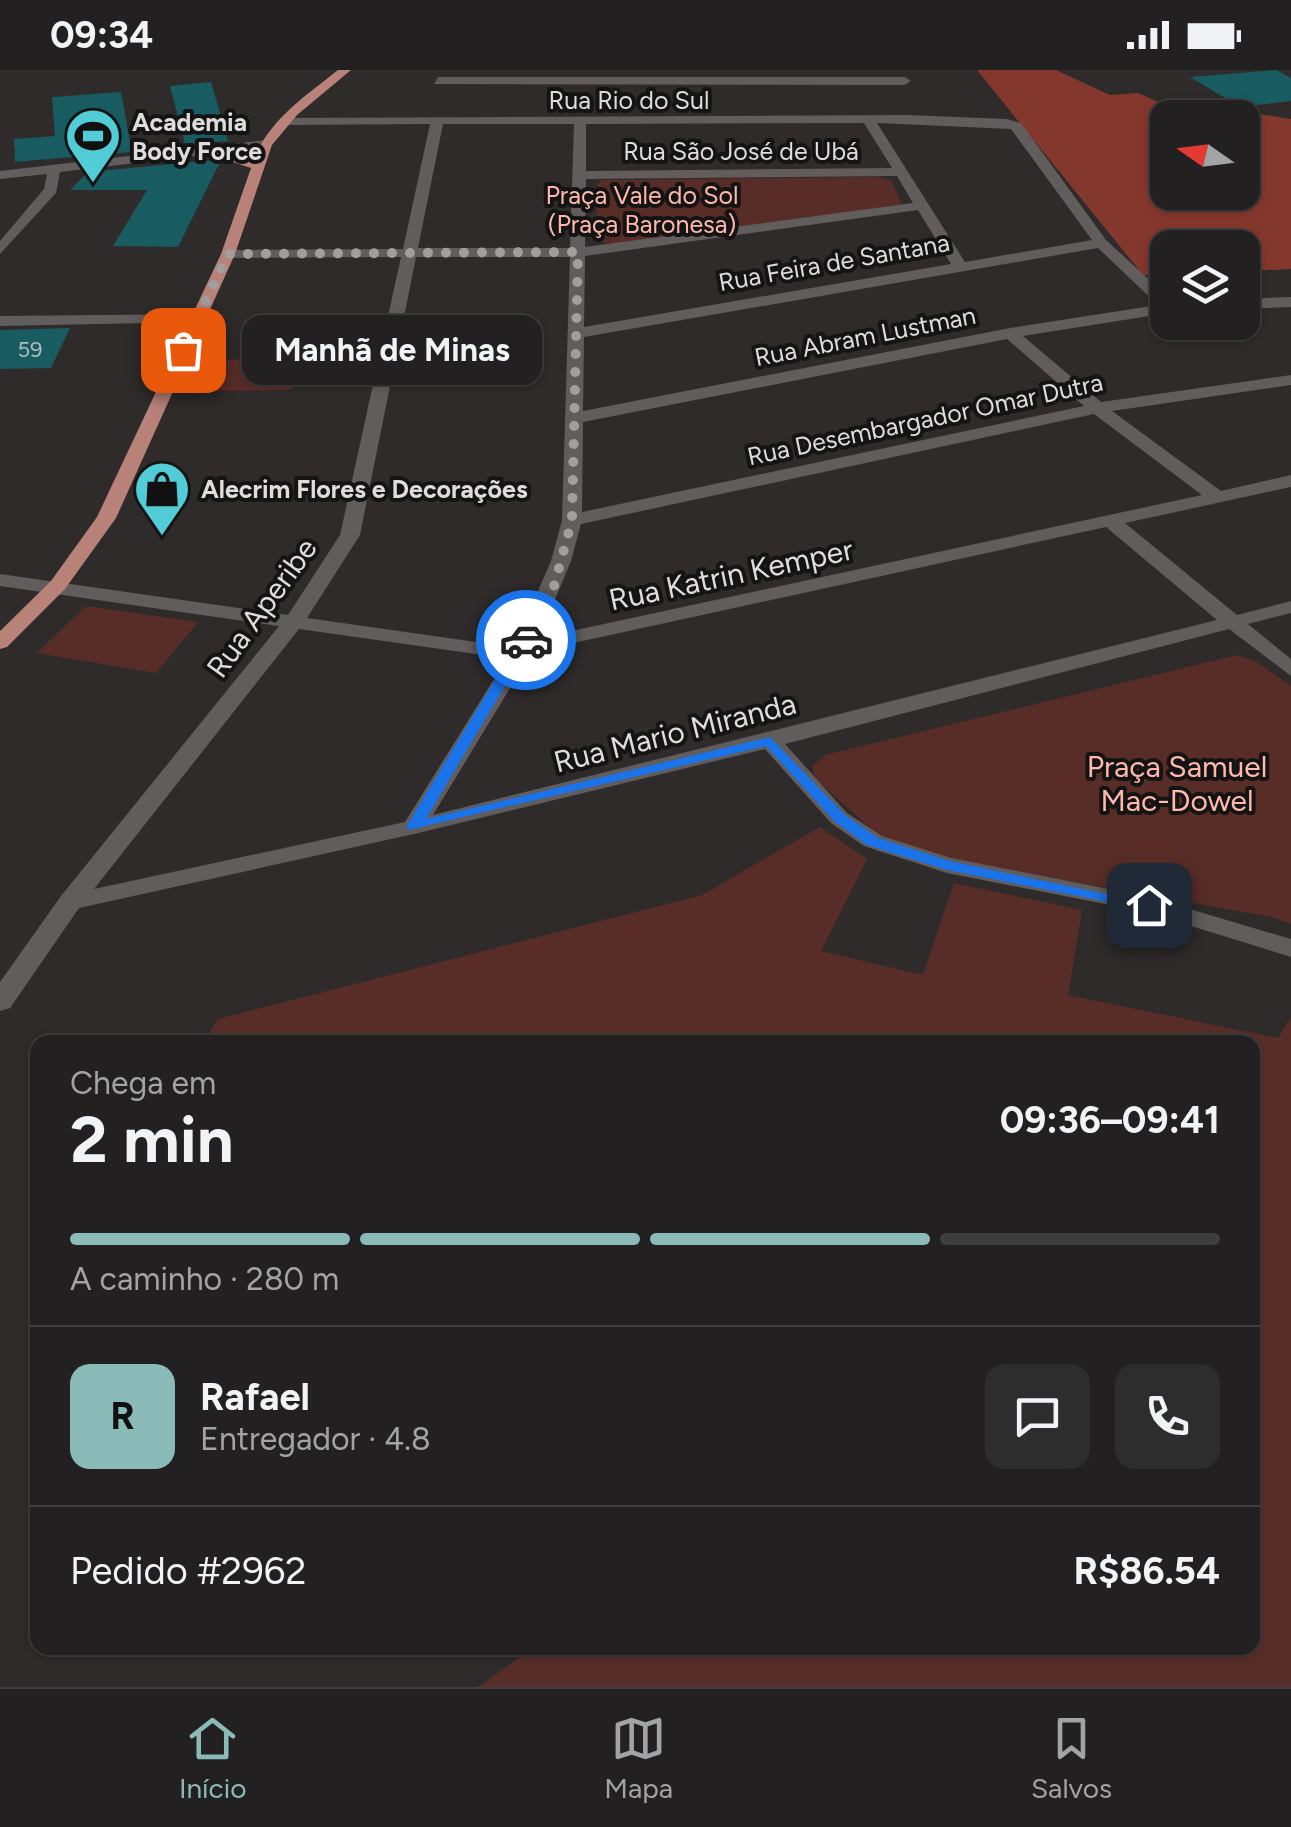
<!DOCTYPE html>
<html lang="pt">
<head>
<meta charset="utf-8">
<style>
  body { margin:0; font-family:Figtree,sans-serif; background:#2e2d2d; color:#f1f3f6; height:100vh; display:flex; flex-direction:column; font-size:38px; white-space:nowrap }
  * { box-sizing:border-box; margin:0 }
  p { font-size:32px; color:#a2a3a5 }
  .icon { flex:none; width:55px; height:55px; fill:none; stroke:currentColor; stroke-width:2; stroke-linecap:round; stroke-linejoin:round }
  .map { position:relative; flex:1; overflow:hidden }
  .drawer { position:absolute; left:30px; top:965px; width:1230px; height:620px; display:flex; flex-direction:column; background:#222020; border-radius:20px; box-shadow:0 2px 8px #0004,0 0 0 2px #3f3e3e }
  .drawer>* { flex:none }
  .needle { width:65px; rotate:284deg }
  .buttons { position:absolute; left:1150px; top:30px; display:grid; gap:20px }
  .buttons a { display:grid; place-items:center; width:110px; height:110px; border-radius:20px; background:#222020; box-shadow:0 2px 8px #0004,0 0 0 2px #3f3e3e; font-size:50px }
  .pin { position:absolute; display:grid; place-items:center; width:85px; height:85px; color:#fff; margin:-42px; border-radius:20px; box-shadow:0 5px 15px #0006 }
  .courier { position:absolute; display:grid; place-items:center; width:100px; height:100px; margin:-50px; border:8px solid #1a73e8; border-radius:50%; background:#fff; color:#222; box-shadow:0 2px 12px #0007 }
  .bubble { position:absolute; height:70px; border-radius:20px; background:#222020; box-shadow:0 2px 8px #0004,0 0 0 2px #3f3e3e; font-size:32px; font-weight:700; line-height:70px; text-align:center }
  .overview em { font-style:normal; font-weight:700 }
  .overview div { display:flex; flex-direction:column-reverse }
  .overview { display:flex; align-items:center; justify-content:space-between; height:170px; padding:0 40px }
  h1 { font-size:65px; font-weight:700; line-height:75px }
  .bar { display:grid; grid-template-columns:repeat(4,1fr); gap:15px 10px; align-content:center; height:120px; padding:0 40px }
  .bar i { height:12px; border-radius:8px; background:#3f3e3e }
  .bar .selected { background:#8bbbb9 }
  .bar p { grid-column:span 4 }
  .line { display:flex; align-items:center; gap:25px; padding:0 40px; border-top:2px solid #3f3e3e }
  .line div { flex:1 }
  .round { display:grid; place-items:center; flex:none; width:105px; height:105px; border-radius:20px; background:#2e2d2d }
  .status { display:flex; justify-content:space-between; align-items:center; height:70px; padding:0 50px; background:#222020; direction:ltr }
  .status svg { height:28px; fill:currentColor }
  .dock { display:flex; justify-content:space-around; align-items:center; height:140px; border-top:2px solid #3f3e3e; background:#222020; font-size:28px; color:#a2a3a5 }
  .dock a { display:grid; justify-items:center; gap:5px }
  .dock .selected { color:#8bbbb9 }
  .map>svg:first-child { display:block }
  .green { fill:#592d27 }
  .forest { fill:#84372d; fill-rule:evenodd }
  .building { fill:#185b60 }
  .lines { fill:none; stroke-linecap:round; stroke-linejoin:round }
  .minor { fill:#605d5c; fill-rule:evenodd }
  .major { fill:#b98279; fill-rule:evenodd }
  .route { fill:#1a73e8 }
  .done { stroke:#a19e9e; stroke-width:10; stroke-dasharray:0 18 }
  .labels { text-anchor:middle; stroke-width:8; stroke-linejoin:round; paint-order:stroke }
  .far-number-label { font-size:22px; fill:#adbcbd }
  .far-street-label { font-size:25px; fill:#dfdcdc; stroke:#151414 }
  .far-poi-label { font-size:25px; font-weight:bold; fill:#dfdcdc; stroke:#151414; text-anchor:start }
  .far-park-label { font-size:25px; fill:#feb8ad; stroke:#151414 }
  .street-label { font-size:30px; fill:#dfdcdc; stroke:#151414 }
  .park-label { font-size:30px; fill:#feb8ad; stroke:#151414 }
</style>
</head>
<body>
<div class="status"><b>09:34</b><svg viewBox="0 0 49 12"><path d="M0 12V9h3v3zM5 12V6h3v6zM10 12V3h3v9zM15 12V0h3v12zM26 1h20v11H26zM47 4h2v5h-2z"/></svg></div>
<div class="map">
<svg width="1291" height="1617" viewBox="0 0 1291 1617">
  <rect width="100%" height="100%" fill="#2e2b2a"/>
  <g class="green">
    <polygon points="879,107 891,110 902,135 611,174 595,170 598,113 602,110"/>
    <polygon points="301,289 291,320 199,321 211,290"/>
    <polygon points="85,537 94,537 198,552 156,603 37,583"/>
    <polygon points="1237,585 1257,592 1291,616 1291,854 1271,847 922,785 883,769 814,708 813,696 825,685"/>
    <polygon points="820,757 867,789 821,881 923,905 954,813 1082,840 1068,925 1278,968 1291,947 1291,1617 478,1617 533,1578 1252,1578 1252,972 204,972 218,949 702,825"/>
  </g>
  <path class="forest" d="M 977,0 L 1056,0 L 1110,25 L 1138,23 L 1158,32 L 1214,28 L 1240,41 L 1291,49 L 1291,199 L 1243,201 L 1242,178 L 1168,178 L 1167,204 L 1143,205 ZM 1168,48 L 1242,48 L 1242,122 L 1168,122 Z"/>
  <g class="building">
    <polygon points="1276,0 1291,8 1291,31 1240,37 1190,7"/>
    <polygon points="211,12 228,71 185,74 170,16"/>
    <polygon points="121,22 132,82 15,92 14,69 55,66 52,27"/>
    <polygon points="213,90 220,92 178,177 113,176 147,120 70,120 88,102"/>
    <polygon points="70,258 51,298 0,299 0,260"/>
  </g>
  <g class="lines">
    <g class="minor">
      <polygon points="438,7 905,7 911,11 905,15 434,14"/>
      <path d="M 908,45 L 1007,49 L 1021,53 L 1106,170 L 1168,227 L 1168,243 L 1023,266 L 1101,332 L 1291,305 L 1291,315 L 1112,341 L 1221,421 L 1291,405 L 1291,417 L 1125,453 L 1237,545 L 1291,531 L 1291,543 L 1248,554 L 1291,589 L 1291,606 L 1229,559 L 785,674 L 847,743 L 882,766 L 951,788 L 1149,827 L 1291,869 L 1291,887 L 1146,842 L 947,803 L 864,776 L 831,753 L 765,679 L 414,764 L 79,838 L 10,938 L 0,941 L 0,912 L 61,826 L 279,556 L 0,516 L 0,504 L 288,545 L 340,465 L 401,187 L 228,188 L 221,184 L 228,180 L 403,179 L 430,54 L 285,55 L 280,48 ZM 864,53 L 892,98 L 586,101 L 586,54 ZM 877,53 L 1011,59 L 1092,170 L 965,192 ZM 443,54 L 574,54 L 570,178 L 418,178 ZM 897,106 L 913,133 L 585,177 L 586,109 ZM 918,140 L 951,194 L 584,257 L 585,186 ZM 1098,178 L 1158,235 L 1010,258 L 583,341 L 584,267 ZM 416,187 L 570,187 L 562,450 L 551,491 L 516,572 L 483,573 L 307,548 L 360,465 ZM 1007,269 L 1084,336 L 582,442 L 583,352 ZM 1094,344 L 1202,425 L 539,568 L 571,491 L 581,454 ZM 1106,457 L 1217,550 L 433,745 L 532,582 ZM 299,559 L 483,585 L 509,585 L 405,752 L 94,819 Z"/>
      <polygon points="266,70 271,71 271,77 60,102 56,123 0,184 0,171 44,119 47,104 0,109 0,101"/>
      <polygon points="1291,227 1291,237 1242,239 1242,229"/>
      <polygon points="204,244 204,250 198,252 0,256 0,246"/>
    </g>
    <path class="major" d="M 338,0 L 351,0 L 297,45 L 272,75 L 235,184 L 116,448 L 65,519 L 7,577 L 0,579 L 0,561 L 51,511 L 97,447 L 221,184 L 251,98 L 202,82 L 209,78 L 254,90 C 268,50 306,26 338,0 Z"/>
  </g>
  <polygon class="route" points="526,566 532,570 426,749 770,667 845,745 878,768 950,791 1158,835 1149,840 947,800 867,775 834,751 766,676 408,760 406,757 519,570"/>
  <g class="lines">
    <polyline class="done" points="183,280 228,184 578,182 572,450 553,520 526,570"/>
  </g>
  <defs>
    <g id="stadium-pin" transform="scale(2.875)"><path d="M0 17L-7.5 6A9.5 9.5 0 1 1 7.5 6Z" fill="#52ccd6" stroke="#151414"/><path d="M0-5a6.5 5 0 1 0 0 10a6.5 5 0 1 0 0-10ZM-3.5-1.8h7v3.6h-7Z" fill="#111"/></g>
    <g id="shop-pin" transform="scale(2.875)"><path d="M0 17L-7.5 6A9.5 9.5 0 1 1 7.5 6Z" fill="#52ccd6" stroke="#151414"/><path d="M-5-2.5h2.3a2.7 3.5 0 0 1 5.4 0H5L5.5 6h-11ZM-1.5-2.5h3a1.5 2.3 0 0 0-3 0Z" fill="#111"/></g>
  </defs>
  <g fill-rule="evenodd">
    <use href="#stadium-pin" x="93" y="66"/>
    <use href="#shop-pin" x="162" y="419"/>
  </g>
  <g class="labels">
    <g class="far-number-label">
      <text x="30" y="287">59</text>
    </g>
    <g class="far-street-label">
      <text x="629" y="39">Rua Rio do Sul</text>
      <text x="741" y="90">Rua São José de Ubá</text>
      <text transform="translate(834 192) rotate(-10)" y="9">Rua Feira de Santana</text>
      <text transform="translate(865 266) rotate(-11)" y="9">Rua Abram Lustman</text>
      <text transform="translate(925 349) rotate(-12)" y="9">Rua Desembargador Omar Dutra</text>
    </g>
    <g class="far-poi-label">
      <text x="132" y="61">Academia<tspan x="132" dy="29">Body Force</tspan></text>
      <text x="201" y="428">Alecrim Flores e Decorações</text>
    </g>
    <g class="far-park-label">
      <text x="642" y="134">Praça Vale do Sol<tspan x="642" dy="29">(Praça Baronesa)</tspan></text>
    </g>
    <g class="street-label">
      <text transform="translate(731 505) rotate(-12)" y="10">Rua Katrin Kemper</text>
      <text transform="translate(262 538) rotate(-54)" y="10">Rua Aperibe</text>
      <text transform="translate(675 663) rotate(-14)" y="10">Rua Mario Miranda</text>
    </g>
    <g class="park-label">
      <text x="1177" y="707">Praça Samuel<tspan x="1177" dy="34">Mac-Dowel</tspan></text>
    </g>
  </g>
</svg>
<div class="buttons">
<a><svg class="needle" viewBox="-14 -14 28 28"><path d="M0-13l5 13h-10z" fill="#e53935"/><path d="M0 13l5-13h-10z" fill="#a2a3a5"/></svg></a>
<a><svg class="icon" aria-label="layers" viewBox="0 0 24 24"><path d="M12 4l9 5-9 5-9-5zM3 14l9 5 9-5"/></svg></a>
</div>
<div class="pin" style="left:183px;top:280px;background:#ea580c"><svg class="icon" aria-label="bag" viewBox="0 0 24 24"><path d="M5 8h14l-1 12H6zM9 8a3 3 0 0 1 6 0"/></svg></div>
<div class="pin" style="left:1149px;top:835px;background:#1f2937"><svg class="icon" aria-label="home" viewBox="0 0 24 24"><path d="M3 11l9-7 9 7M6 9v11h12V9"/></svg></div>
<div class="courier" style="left:526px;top:570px"><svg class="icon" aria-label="car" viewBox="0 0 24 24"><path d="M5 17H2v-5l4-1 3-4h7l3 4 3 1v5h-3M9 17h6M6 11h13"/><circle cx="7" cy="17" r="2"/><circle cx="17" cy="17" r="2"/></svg></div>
<div class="bubble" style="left:242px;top:245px;width:300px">Manhã de Minas</div>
<section class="drawer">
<div class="overview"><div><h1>2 min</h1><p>Chega em</p></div><em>09:36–09:41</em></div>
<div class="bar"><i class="selected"></i><i class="selected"></i><i class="selected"></i><i></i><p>A caminho · 280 m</p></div>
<div class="line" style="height:180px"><b class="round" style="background:#8bbbb9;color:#111">R</b><div><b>Rafael</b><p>Entregador · 4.8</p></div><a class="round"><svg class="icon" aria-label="chat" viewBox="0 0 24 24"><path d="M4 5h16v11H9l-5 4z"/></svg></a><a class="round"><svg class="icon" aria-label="phone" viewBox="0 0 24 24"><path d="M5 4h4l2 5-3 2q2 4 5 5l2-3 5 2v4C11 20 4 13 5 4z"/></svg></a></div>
<div class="line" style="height:130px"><div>Pedido #2962</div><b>R$86.54</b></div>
</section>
</div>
<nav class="dock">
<a class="selected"><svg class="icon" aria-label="home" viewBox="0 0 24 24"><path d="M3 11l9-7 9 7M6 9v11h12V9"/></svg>Início</a>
<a><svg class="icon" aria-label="map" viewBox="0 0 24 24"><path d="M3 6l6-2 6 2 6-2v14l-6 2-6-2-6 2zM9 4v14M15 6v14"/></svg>Mapa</a>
<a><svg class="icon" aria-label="saved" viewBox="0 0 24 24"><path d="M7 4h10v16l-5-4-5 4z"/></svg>Salvos</a>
</nav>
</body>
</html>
